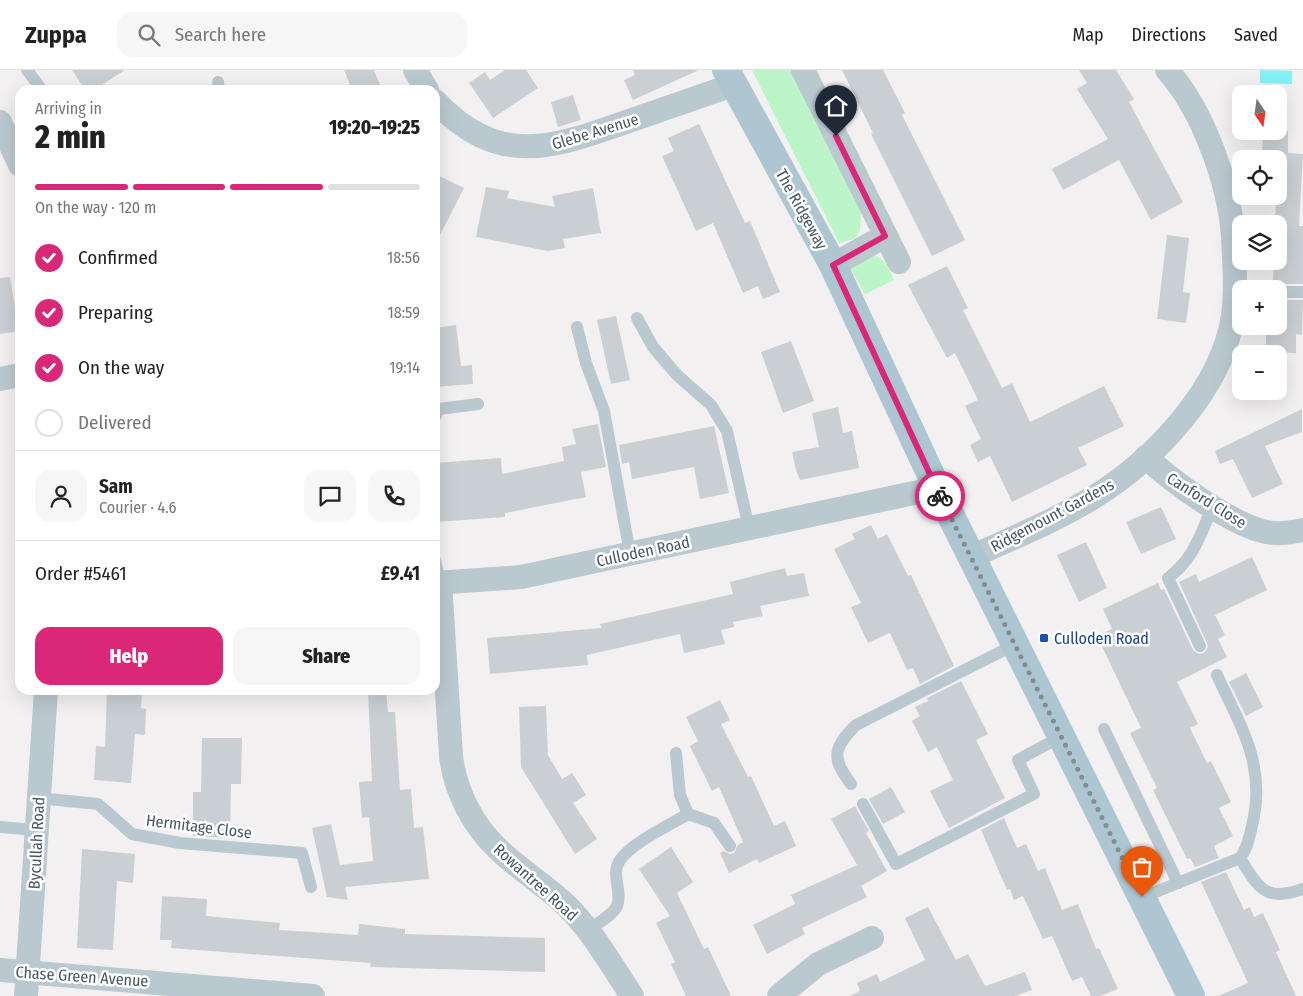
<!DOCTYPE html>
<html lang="en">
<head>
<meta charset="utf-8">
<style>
  body { margin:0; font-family:"Fira Sans Condensed",sans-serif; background:#f6f6f6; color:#222; height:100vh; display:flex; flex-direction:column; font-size:19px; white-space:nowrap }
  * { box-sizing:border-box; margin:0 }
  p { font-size:16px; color:#767676 }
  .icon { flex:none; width:28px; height:28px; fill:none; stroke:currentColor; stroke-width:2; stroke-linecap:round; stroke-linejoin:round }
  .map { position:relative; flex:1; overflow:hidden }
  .side { position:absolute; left:15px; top:15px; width:425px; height:610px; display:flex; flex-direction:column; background:#fff; border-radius:15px; box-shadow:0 5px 20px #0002 }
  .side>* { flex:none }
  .needle { width:32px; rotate:167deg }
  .controls { position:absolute; left:1232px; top:15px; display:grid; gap:10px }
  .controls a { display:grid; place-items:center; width:55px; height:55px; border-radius:10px; background:#fff; box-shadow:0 5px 20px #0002; font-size:25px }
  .pin { position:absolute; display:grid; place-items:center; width:42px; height:42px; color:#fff; margin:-51px -21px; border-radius:50% 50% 50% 0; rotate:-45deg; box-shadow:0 0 5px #0007 }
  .pin .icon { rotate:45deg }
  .courier { position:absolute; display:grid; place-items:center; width:50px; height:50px; margin:-25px; border:4px solid #db2777; border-radius:50%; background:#fff; color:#222; box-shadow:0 1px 6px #0007 }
  .head em { font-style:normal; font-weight:800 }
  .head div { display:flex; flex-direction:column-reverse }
  .head { display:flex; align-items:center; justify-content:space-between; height:85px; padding:0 20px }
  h1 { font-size:32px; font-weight:800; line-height:38px }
  .bar { display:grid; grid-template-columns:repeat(4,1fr); gap:8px 5px; align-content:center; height:60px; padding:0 20px }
  .bar i { height:6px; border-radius:4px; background:#e0e0e0 }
  .bar .on { background:#db2777 }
  .bar p { grid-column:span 4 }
  .line { display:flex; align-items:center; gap:12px; padding:0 20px; border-top:1px solid #e0e0e0 }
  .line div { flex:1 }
  .round { display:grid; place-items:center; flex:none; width:52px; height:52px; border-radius:15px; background:#f6f6f6 }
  ol { padding:0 20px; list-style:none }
  li { display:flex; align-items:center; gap:15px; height:55px }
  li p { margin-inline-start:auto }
  li .icon { padding:5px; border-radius:50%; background:#db2777; color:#fff; stroke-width:4 }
  li:last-child { color:#767676 }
  li i { width:28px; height:28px; border:2px solid #e0e0e0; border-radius:50% }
  .cta { display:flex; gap:10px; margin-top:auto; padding:10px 20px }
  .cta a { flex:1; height:58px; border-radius:15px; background:#db2777; color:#fff; font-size:20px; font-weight:800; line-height:58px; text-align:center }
  .cta a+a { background:#f6f6f6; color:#222 }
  header { display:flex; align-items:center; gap:30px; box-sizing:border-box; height:70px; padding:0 25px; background:#fff; border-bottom:1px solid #e0e0e0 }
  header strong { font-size:24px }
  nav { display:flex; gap:28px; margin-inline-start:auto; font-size:18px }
  .search { width:350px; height:45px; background:#f6f6f6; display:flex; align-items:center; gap:12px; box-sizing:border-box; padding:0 18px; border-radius:15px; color:#767676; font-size:19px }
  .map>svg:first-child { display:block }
  .green { fill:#bbf5c8 }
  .water { fill:#83f1f6 }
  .building { fill:#cacfd4 }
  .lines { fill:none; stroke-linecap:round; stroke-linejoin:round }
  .lane { stroke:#bac8cf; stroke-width:12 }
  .street { stroke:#bac8cf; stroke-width:24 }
  .primary { stroke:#adc6d2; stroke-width:28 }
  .done { stroke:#838d93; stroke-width:5; stroke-dasharray:0 9 }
  .route { stroke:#db2777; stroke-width:6 }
  .transit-dot { fill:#1a4fb4; stroke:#fff; stroke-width:2 }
  .labels { text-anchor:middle; stroke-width:5; stroke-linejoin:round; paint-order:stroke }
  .street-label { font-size:16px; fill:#465860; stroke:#fff }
  .transit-label { font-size:16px; fill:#164399; stroke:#fff; text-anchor:start }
</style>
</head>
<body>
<header>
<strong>Zuppa</strong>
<div class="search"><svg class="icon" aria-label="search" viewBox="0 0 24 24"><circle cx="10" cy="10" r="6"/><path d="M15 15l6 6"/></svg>Search here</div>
<nav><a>Map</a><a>Directions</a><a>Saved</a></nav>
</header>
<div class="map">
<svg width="1303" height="926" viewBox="0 0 1303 926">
  <rect width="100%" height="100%" fill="#f3f0f1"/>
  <g class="green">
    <polygon points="752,0 792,0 861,143 860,161 854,169 839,173"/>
    <path d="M 869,184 C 884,186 888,197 894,210 L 865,224 L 849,196 Z"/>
  </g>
  <polygon class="water" points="1260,0 1292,1 1292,14 1260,13"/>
  <g class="building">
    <polygon points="72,0 125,0 94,20 85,20"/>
    <polygon points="344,0 374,0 382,20 352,20"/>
    <polygon points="505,0 526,0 538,18 493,48 469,13 485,2 490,10"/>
    <polygon points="633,0 699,0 633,30 624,10 635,5"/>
    <polygon points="842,0 883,0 905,43 902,45 965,170 932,186 871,64 873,63"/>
    <polygon points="1079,0 1116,0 1134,29 1129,32 1183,132 1151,150 1119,90 1063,120 1052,99 1108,69 1077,19 1087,13"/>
    <polygon points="573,25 581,50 558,57 551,32"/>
    <polygon points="699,54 745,153 750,151 780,222 763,229 758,216 743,223 713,153 696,161 662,86 674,81 668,68"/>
    <polygon points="1263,61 1288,61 1288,83 1303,84 1299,156 1303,156 1303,214 1279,214 1279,211 1273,210 1274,191 1279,191 1279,154 1275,154 1276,127 1279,127 1279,89 1262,89"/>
    <polygon points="435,104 464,118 435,175"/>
    <polygon points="486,117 509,121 507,128 555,137 552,126 593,118 601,163 563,169 565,178 548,181 476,167"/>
    <polygon points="1167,165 1189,168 1183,222 1190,223 1186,253 1157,249"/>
    <polygon points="947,196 968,238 963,240 1002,318 1012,313 1030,352 1104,316 1124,356 1078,378 1087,395 1012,432 990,386 978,392 970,375 981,369 965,336 978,330 955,283 947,288 908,215"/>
    <polygon points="10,207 19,261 0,264 0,208"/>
    <polygon points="1279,230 1303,230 1302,265 1296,264 1296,283 1266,282 1266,256 1279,256"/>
    <polygon points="616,246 630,310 611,314 597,250"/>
    <polygon points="456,255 461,296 472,295 473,314 435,317 435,258"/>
    <polygon points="791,271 814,331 783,343 761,282"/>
    <polygon points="838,337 843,363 852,361 859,398 800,410 796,400 792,382 819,377 812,343"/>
    <polygon points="1302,339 1302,362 1265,376 1283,414 1252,428 1233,389 1220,394 1215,381"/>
    <polygon points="598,354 606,397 581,402 586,427 505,443 505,447 436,452 435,393 501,388 502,404 564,391 562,377 576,374 572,359"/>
    <polygon points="714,356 729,423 700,429 694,397 632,409 629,392 622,394 619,375"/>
    <polygon points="1161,437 1176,469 1141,484 1126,452"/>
    <polygon points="871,455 878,469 887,464 908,506 911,505 954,596 920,614 913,598 907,600 890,563 868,573 851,537 861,533 834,479 855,469 852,464"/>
    <polygon points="1086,472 1107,518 1079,532 1057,485"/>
    <polygon points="1252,487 1267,520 1215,545 1225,565 1218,569 1227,587 1177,612 1198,654 1190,658 1207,693 1211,691 1231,732 1219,738 1233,766 1214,776 1219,788 1195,797 1190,788 1187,789 1153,720 1157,718 1130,663 1141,658 1097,566 1112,559 1103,539 1158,513 1161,520 1164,519 1193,580 1199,584 1204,583 1208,577 1207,573 1179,512 1196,504 1199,512"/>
    <polygon points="785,498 787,506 804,503 809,526 760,536 763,546 733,552 734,557 721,560 725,574 684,583 680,564 587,585 588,595 490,604 487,568 601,558 600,554 733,524 730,512"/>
    <polygon points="1246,603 1263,637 1246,646 1229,612"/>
    <polygon points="961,611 988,664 976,670 1005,728 949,758 930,721 953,710 937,677 928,682 912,651 920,646 915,637 928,631 927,628"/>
    <polygon points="107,620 142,620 141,638 146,639 145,665 135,664 131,713 94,710 96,676 105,677"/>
    <polygon points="368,620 386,620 388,642 395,642 400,720 411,719 414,758 423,757 429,809 345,817 348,830 327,827 312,758 331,754 340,795 373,791 369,747 362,748 359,712 372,711"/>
    <polygon points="720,630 730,650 721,654 748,707 751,706 774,756 785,751 796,776 759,793 757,789 729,803 720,783 724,781 730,784 734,783 738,775 743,772 719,717 712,721 690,676 698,671 686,647"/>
    <polygon points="546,636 548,685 562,709 572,703 586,725 573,733 597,769 575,784 521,697 519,637"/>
    <polygon points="202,668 242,668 241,714 231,714 230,768 193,766 193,722 201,722"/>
    <polygon points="891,717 905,742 883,754 869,729"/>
    <polygon points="855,736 869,761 866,763 887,801 861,816 867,827 802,858 805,864 767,884 753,855 795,834 791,825 857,795 831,749"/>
    <polygon points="1004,748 1017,778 1026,774 1038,801 1045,798 1062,840 1078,834 1096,879 1099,878 1118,919 1100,926 1091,926 1082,907 1072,911 1052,866 1043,869 1023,826 1014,830 1010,819 1007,820 981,760"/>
    <polygon points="671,777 693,812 677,823 704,879 708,877 731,926 686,926 671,894 675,892 656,853 670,846 639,799"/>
    <polygon points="82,779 135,784 133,813 117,811 113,880 77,878"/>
    <polygon points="1226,802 1244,840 1250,837 1254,847 1263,843 1280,880 1276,882 1296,926 1218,926 1248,913 1201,812"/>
    <polygon points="162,826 207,829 206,846 280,853 279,860 358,865 359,854 405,859 405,864 545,868 545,902 370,897 371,893 171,878 172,870 160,870"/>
    <polygon points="928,837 956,890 968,884 985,916 1025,902 1032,920 1015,926 850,926 860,921 857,913 877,904 880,912 925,890 905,848"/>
  </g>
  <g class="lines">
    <g class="lane">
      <polyline points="27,0 42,20"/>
      <polyline points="218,12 219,20"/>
      <polyline points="1279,222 1303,222"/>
      <polyline points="637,248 653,277 677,305 711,335 727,361 749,458"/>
      <polyline points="577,257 586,293 604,341 630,483"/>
      <polyline points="435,347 439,339 478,334"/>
      <polyline points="435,490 440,512"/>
      <path d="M 1200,576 L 1168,508 C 1194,489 1200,465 1213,436"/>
      <polyline points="1104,659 1178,813"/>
      <polyline points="676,683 680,725 688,744 714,753 730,776"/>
      <path d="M 851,714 C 831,688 833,678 856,655 L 1016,574"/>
      <polyline points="38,728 98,734 132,764 180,773 302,783 311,817"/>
      <polyline points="863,734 896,794 1034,724 1018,690 1062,666"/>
      <polyline points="0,757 37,760"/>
      <path d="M 1240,788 C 1258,817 1265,833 1303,819"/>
      <path d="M 1143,827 L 1240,788 C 1248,778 1249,767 1252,756 C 1267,696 1241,657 1217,605"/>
      <path d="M 587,861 C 596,854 612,846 617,836 C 623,821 610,805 620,790 C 633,772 668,756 688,744"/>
    </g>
    <g class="street">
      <polyline points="415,0 427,20"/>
      <polyline points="803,0 899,192"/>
      <path d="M 435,31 C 499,98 552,78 629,51 C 664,39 699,27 733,15"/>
      <polyline points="0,52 20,95"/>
      <polyline points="833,195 885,166"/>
      <polyline points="0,309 20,305"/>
      <path d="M 1146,387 C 1172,412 1227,451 1262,461 C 1276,465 1288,463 1303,460"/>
      <path d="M 971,487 C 1012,468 1055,451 1094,427 C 1154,390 1222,319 1233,246 C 1237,220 1234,192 1233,166 C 1229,113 1203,40 1167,0"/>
      <path d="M 440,512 L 451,686 C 455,721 473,756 499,780 C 520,800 546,816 567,836 C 593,862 612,896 632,926"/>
      <polyline points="435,513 521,507 937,418"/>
      <polyline points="0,900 313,926"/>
      <polyline points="26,926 46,620"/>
      <polyline points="779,926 818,894 872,868"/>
    </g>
    <polyline class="primary" points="726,0 833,195 937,418 1191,926"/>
  </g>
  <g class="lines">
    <polyline class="done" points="940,426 1142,827"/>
    <polyline class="route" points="836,66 885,166 833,195 940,426"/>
  </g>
  <rect class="transit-dot" x="1039" y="563" width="10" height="10" rx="2.5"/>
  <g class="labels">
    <g class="street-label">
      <text transform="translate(595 61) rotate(-17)" y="6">Glebe Avenue</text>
      <text transform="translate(802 139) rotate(61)" y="6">The Ridgeway</text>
      <text transform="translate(1207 430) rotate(32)" y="6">Canford Close</text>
      <text transform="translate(1052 445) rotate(-28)" y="6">Ridgemount Gardens</text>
      <text transform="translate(643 481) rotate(-12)" y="6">Culloden Road</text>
      <text transform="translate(199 756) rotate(7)" y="6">Hermitage Close</text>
      <text transform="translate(36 773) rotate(-87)" y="6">Bycullah Road</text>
      <text transform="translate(536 812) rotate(42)" y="6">Rowantree Road</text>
      <text transform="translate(82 906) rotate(4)" y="6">Chase Green Avenue</text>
    </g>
    <g class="transit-label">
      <text x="1054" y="574">Culloden Road</text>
    </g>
  </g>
</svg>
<div class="controls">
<a><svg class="needle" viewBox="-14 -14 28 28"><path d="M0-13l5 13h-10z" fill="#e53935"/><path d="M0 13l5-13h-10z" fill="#767676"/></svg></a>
<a><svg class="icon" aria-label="locate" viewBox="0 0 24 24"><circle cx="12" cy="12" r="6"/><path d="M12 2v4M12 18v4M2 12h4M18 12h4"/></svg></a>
<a><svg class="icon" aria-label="layers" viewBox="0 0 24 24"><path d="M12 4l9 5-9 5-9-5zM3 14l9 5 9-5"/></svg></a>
<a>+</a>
<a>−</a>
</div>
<div class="pin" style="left:1142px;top:827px;background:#ea580c"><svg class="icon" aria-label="bag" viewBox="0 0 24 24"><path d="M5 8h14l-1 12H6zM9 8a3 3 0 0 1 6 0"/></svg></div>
<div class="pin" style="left:836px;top:66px;background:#1f2937"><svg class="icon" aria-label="home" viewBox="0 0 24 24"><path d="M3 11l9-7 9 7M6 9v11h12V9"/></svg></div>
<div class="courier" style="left:940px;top:426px"><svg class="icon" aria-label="bike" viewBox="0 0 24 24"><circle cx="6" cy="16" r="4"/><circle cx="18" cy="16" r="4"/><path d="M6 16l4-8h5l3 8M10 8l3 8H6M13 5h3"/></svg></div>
<section class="side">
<div class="head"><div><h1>2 min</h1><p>Arriving in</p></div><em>19:20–19:25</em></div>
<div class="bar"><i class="on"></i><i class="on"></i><i class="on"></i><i></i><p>On the way · 120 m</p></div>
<ol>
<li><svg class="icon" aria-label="check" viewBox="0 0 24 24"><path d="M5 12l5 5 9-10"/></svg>Confirmed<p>18:56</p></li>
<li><svg class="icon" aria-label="check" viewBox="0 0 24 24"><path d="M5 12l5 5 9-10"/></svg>Preparing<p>18:59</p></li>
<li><svg class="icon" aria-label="check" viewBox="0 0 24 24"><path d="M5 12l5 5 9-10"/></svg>On the way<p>19:14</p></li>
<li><i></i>Delivered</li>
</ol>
<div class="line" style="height:90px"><a class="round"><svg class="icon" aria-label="person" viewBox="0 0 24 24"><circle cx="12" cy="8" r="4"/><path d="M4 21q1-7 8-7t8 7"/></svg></a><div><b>Sam</b><p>Courier · 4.6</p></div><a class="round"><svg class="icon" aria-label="chat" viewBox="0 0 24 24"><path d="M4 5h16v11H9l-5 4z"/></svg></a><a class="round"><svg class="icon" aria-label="phone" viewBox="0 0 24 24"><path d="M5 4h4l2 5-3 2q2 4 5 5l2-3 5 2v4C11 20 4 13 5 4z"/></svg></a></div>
<div class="line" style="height:65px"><div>Order #5461</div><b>£9.41</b></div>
<div class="cta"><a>Help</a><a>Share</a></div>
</section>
</div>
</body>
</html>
